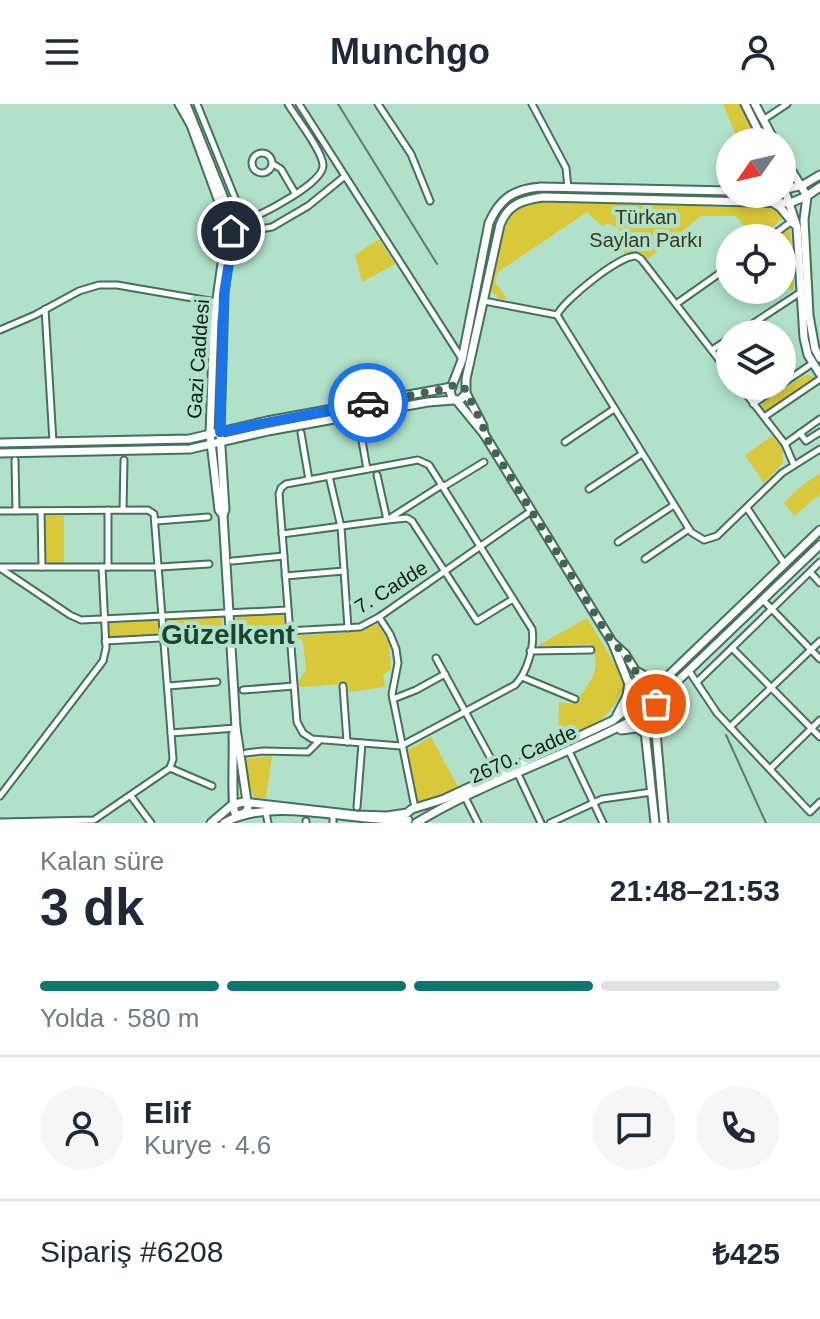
<!DOCTYPE html>
<html lang="tr">
<head>
<meta charset="utf-8">
<style>
  body { margin:0; font-family:Helvetica,sans-serif; background:#f6f6f7; color:#1f2937; height:100vh; display:flex; flex-direction:column; font-size:30px; white-space:nowrap }
  * { box-sizing:border-box; margin:0 }
  p { font-size:26px; color:#747a83 }
  .icon { flex:none; width:44px; height:44px; fill:none; stroke:currentColor; stroke-width:2; stroke-linecap:round; stroke-linejoin:round }
  .map { position:relative; height:719px; overflow:hidden }
  .details { display:flex; flex-direction:column; background:#fff; flex:1 }
  .details>* { flex:none }
  .needle { width:52px; rotate:236deg }
  .tools { position:absolute; left:716px; top:24px; display:grid; gap:16px }
  .tools a { display:grid; place-items:center; width:80px; height:80px; border-radius:50%; background:#fff; box-shadow:0 4px 12px #0003; font-size:40px }
  .pin { position:absolute; display:grid; place-items:center; width:68px; height:68px; color:#fff; margin:-34px; border:4px solid #fff; border-radius:50%; box-shadow:0 2px 8px #0007 }
  .courier { position:absolute; display:grid; place-items:center; width:80px; height:80px; margin:-40px; border:6px solid #1a73e8; border-radius:50%; background:#fff; color:#222; box-shadow:0 2px 10px #0007 }
  .summary em { font-style:normal; font-weight:800 }
  .summary div { display:flex; flex-direction:column-reverse }
  .summary { display:flex; align-items:center; justify-content:space-between; height:136px; padding:0 40px }
  h1 { font-size:52px; font-weight:800; line-height:60px }
  .bar { display:grid; grid-template-columns:repeat(4,1fr); gap:12px 8px; align-content:center; height:96px; padding:0 40px }
  .bar i { height:10px; border-radius:6px; background:#e0e1e3 }
  .bar .selected { background:#0f766e }
  .bar p { grid-column:span 4 }
  .line { display:flex; align-items:center; gap:20px; padding:0 40px; border-top:2px solid #e0e1e3 }
  .line div { flex:1 }
  .round { display:grid; place-items:center; flex:none; width:84px; height:84px; border-radius:42px; background:#f6f6f7 }
  header { display:flex; justify-content:space-between; align-items:center; height:104px; padding:0 40px; background:#fff; font-size:36px; font-weight:800 }
  .map>svg:first-child { display:block }
  .green { fill:#d9c839 }
  .lines { fill:none; stroke-linecap:round; stroke-linejoin:round }
  .minor-casing { stroke:#45715c; stroke-width:9 }
  .major-casing { stroke:#45715c; stroke-width:11 }
  .minor { stroke:#fff; stroke-width:5 }
  .major { stroke:#fff; stroke-width:7 }
  .rail { stroke:#5c7d6d; stroke-width:2 }
  .done { stroke:#466355; stroke-width:8; stroke-dasharray:0 14.4 }
  .route { stroke:#1a73e8; stroke-width:10 }
  .labels { text-anchor:middle; stroke-width:8; stroke-linejoin:round; paint-order:stroke }
  .park-label { font-size:20px; fill:#3b381f; stroke:#b1e1c8 }
  .street-label { font-size:20px; fill:#0d1f17; stroke:#b1e1c8 }
  .district-label { font-size:28px; font-weight:bold; fill:#184431; stroke:#b1e1c8 }
</style>
</head>
<body>
<header><svg class="icon" aria-label="menu" viewBox="0 0 24 24"><path d="M4 6h16M4 12h16M4 18h16"/></svg>Munchgo<svg class="icon" aria-label="person" viewBox="0 0 24 24"><circle cx="12" cy="8" r="4"/><path d="M4 21q1-7 8-7t8 7"/></svg></header>
<div class="map">
<svg width="820" height="719" viewBox="0 0 820 719">
  <rect width="100%" height="100%" fill="#b1e1c8"/>
  <g class="green">
    <polygon points="723,0 741,0 759,38 739,38"/>
    <path d="M 548,98 L 769,104 L 780,108 L 784,113 L 760,134 L 753,134 L 736,112 L 701,112 L 648,155 L 640,149 L 624,150 C 624,135 624,122 607,120 L 602,122 L 587,108 L 498,168 L 495,178 L 507,195 L 500,195 L 491,187 C 493,170 503,112 517,104 C 526,99 539,99 548,98 Z"/>
    <polygon points="790,123 794,184 791,187 782,173 782,134 776,134"/>
    <polygon points="379,135 395,160 362,178 355,151"/>
    <polygon points="806,271 813,272 815,275 765,309 761,300"/>
    <polygon points="772,332 782,344 783,359 764,379 745,351"/>
    <polygon points="820,369 820,390 794,412 784,399 799,384"/>
    <polygon points="45,412 64,412 64,461 46,461"/>
    <polygon points="820,431 820,435 660,590 657,585 677,570"/>
    <polygon points="283,509 284,521 236,524 235,513"/>
    <polygon points="222,513 222,525 171,528 170,516"/>
    <path d="M 587,514 L 626,579 C 605,622 600,617 558,635 L 559,598 L 574,600 C 590,578 603,567 591,540 L 542,543 L 539,541 Z"/>
    <polygon points="161,516 162,529 110,533 109,519"/>
    <polygon points="378,520 389,539 391,566 383,570 385,583 349,588 347,580 301,583 298,579 306,566 303,538 297,532 353,528"/>
    <polygon points="431,633 458,683 418,699 405,648"/>
    <polygon points="272,652 266,694 255,694 247,681 243,655"/>
  </g>
  <g class="lines">
    <g class="minor-casing">
      <g id="minor">
        <path d="M 197,0 L 241,109 L 248,116 C 264,109 324,79 323,61 C 322,46 296,14 288,0"/>
        <polyline points="299,0 462,255"/>
        <polyline points="378,0 411,50 430,97"/>
        <polyline points="532,0 566,64 568,84"/>
        <polyline points="763,16 787,0"/>
        <circle cx="262" cy="59" r="10"/>
        <polyline points="273,60 281,65 295,89"/>
        <polyline points="231,123 244,115"/>
        <polyline points="231,130 272,123 308,102 345,72"/>
        <polyline points="769,134 792,117"/>
        <path d="M 484,197 L 557,211 C 564,196 620,151 636,152 L 641,155 L 730,270"/>
        <polyline points="676,200 730,162"/>
        <polyline points="45,205 53,338"/>
        <polyline points="557,211 691,428 704,436 717,432 782,369 820,345"/>
        <polyline points="0,226 35,211 79,187 99,181 117,181 216,198"/>
        <polyline points="737,230 801,188"/>
        <polyline points="712,246 730,234"/>
        <polyline points="782,280 813,259"/>
        <polyline points="740,282 785,340 794,361"/>
        <polyline points="753,300 779,282"/>
        <polyline points="767,311 820,275"/>
        <polyline points="359,320 367,365"/>
        <polyline points="301,329 309,376"/>
        <polyline points="800,329 806,337 820,328"/>
        <polyline points="565,338 614,305"/>
        <polyline points="785,340 820,315"/>
        <polyline points="15,356 16,407"/>
        <path d="M 418,356 L 429,361 L 532,525 C 535,542 527,569 515,581 L 401,642 L 312,635 L 303,629 L 297,618 L 279,390 L 281,384 L 286,380 Z"/>
        <polyline points="377,371 387,416 407,414 412,417 477,517 513,495"/>
        <polyline points="329,372 341,423 348,524"/>
        <polyline points="443,383 484,358"/>
        <polyline points="589,385 642,350"/>
        <polyline points="747,404 784,459"/>
        <polyline points="123,406 124,356"/>
        <polyline points="0,407 148,406 154,410 173,655 170,664"/>
        <polyline points="41,407 42,463"/>
        <polyline points="156,417 208,413"/>
        <polyline points="282,430 387,416 442,381"/>
        <polyline points="618,438 674,401"/>
        <polyline points="645,455 689,425"/>
        <polyline points="232,457 284,452"/>
        <polyline points="1,463 160,463 209,460"/>
        <polyline points="108,463 108,406"/>
        <polyline points="0,464 70,511 81,516 288,506"/>
        <polyline points="810,468 820,479"/>
        <polyline points="285,472 344,467"/>
        <polyline points="763,496 820,555"/>
        <polyline points="379,513 390,530 396,545 398,559 392,590 415,704"/>
        <polyline points="105,537 360,523 379,513 531,407"/>
        <polyline points="732,544 820,633"/>
        <polyline points="530,547 591,546"/>
        <polyline points="436,554 496,664"/>
        <polyline points="689,567 717,609 810,708 820,698"/>
        <polyline points="522,573 575,595"/>
        <polyline points="697,578 820,458"/>
        <polyline points="168,582 217,578"/>
        <polyline points="343,582 347,638"/>
        <polyline points="243,586 294,582"/>
        <polyline points="393,595 416,586 445,570"/>
        <polyline points="730,623 820,537"/>
        <polyline points="171,629 236,624"/>
        <polyline points="569,647 603,719"/>
        <polyline points="246,649 263,647 308,648 319,637"/>
        <polyline points="170,664 212,682"/>
        <polyline points="770,665 820,616"/>
        <polyline points="518,670 541,719"/>
        <polyline points="0,692 103,557 106,544 102,463"/>
        <polyline points="131,692 151,719"/>
        <polyline points="465,693 478,719"/>
        <polyline points="357,703 362,639"/>
        <polyline points="266,709 268,719"/>
        <polyline points="0,718 94,716 170,664"/>
        <polyline points="306,719 306,717"/>
        <polyline points="333,719 333,714"/>
        <polyline points="550,719 602,695 652,688"/>
      </g>
    </g>
    <g class="major-casing">
      <g id="major">
        <polyline points="179,0 191,21 218,95 226,131 214,216 210,330 219,406 223,411 225,406 220,328 224,190 231,130 223,92 186,0"/>
        <polyline points="745,0 764,38"/>
        <polyline points="755,0 775,38"/>
        <polyline points="782,51 807,92 804,116 809,211 815,245 820,254"/>
        <polyline points="782,78 797,123 804,234 808,251 820,270"/>
        <polyline points="782,86 803,81 820,71"/>
        <path d="M 730,87 L 541,83 C 514,85 500,94 489,119 L 462,256 L 450,287 L 452,294 L 459,297 L 466,290 L 466,275 L 500,121 C 508,100 522,96 543,93 L 790,99 L 807,92 L 820,83"/>
        <polyline points="775,100 780,103 794,120"/>
        <polyline points="466,289 483,322 484,330"/>
        <polyline points="457,297 484,330 612,538 625,550 656,600"/>
        <polyline points="0,339 189,335 267,317 452,283"/>
        <polyline points="0,349 190,345 268,327 428,298 454,296"/>
        <polyline points="223,411 236,624"/>
        <polyline points="613,540 644,618 655,719"/>
        <polyline points="638,568 650,575 663,575"/>
        <polyline points="656,600 656,628 664,719"/>
        <polyline points="617,611 627,592 629,578"/>
        <path d="M 236,624 L 248,704 L 246,708 L 240,711 L 235,709 C 231,702 234,645 233,631 Z"/>
        <polyline points="621,626 637,624 646,630"/>
        <polyline points="211,719 232,701 243,698 356,711 387,712 407,709 412,705 444,695 612,617 668,572 820,426"/>
        <path d="M 224,719 C 273,691 353,719 408,716"/>
        <path d="M 416,719 C 487,676 569,651 642,611 L 820,441"/>
      </g>
    </g>
    <use href="#minor" class="minor"/>
    <use href="#major" class="major"/>
    <g class="rail">
      <polyline points="338,0 437,160"/>
      <polyline points="726,631 766,719"/>
    </g>
  </g>
  <g class="lines">
    <polyline class="done" points="368,299 444,285 457,280 464,283 483,322 484,330 612,538 625,550 656,600"/>
    <polyline class="route" points="231,127 231,146 224,190 220,328 368,299"/>
  </g>
  <g class="labels">
    <g class="park-label">
      <text x="646" y="120">Türkan<tspan x="646" dy="23">Saylan Parkı</tspan></text>
    </g>
    <g class="street-label">
      <text transform="translate(198 255) rotate(-86)" y="7">Gazi Caddesi</text>
      <text transform="translate(391 483) rotate(-32)" y="7">7. Cadde</text>
      <text transform="translate(523 650) rotate(-24)" y="7">2670. Cadde</text>
    </g>
    <g class="district-label">
      <text x="228" y="540">Güzelkent</text>
    </g>
  </g>
</svg>
<div class="tools">
<a><svg class="needle" viewBox="-14 -14 28 28"><path d="M0-13l5 13h-10z" fill="#e53935"/><path d="M0 13l5-13h-10z" fill="#747a83"/></svg></a>
<a><svg class="icon" aria-label="locate" viewBox="0 0 24 24"><circle cx="12" cy="12" r="6"/><path d="M12 2v4M12 18v4M2 12h4M18 12h4"/></svg></a>
<a><svg class="icon" aria-label="layers" viewBox="0 0 24 24"><path d="M12 4l9 5-9 5-9-5zM3 14l9 5 9-5"/></svg></a>
</div>
<div class="pin" style="left:656px;top:600px;background:#ea580c"><svg class="icon" aria-label="bag" viewBox="0 0 24 24"><path d="M5 8h14l-1 12H6zM9 8a3 3 0 0 1 6 0"/></svg></div>
<div class="pin" style="left:231px;top:127px;background:#1f2937"><svg class="icon" aria-label="home" viewBox="0 0 24 24"><path d="M3 11l9-7 9 7M6 9v11h12V9"/></svg></div>
<div class="courier" style="left:368px;top:299px"><svg class="icon" aria-label="car" viewBox="0 0 24 24"><path d="M5 17H2v-5l4-1 3-4h7l3 4 3 1v5h-3M9 17h6M6 11h13"/><circle cx="7" cy="17" r="2"/><circle cx="17" cy="17" r="2"/></svg></div>
</div>
<section class="details">
<div class="summary"><div><h1>3 dk</h1><p>Kalan süre</p></div><em>21:48–21:53</em></div>
<div class="bar"><i class="selected"></i><i class="selected"></i><i class="selected"></i><i></i><p>Yolda · 580 m</p></div>
<div class="line" style="height:144px"><a class="round"><svg class="icon" aria-label="person" viewBox="0 0 24 24"><circle cx="12" cy="8" r="4"/><path d="M4 21q1-7 8-7t8 7"/></svg></a><div><b>Elif</b><p>Kurye · 4.6</p></div><a class="round"><svg class="icon" aria-label="chat" viewBox="0 0 24 24"><path d="M4 5h16v11H9l-5 4z"/></svg></a><a class="round"><svg class="icon" aria-label="phone" viewBox="0 0 24 24"><path d="M5 4h4l2 5-3 2q2 4 5 5l2-3 5 2v4C11 20 4 13 5 4z"/></svg></a></div>
<div class="line" style="height:104px"><div>Sipariş #6208</div><b>₺425</b></div>
</section>
</body>
</html>
